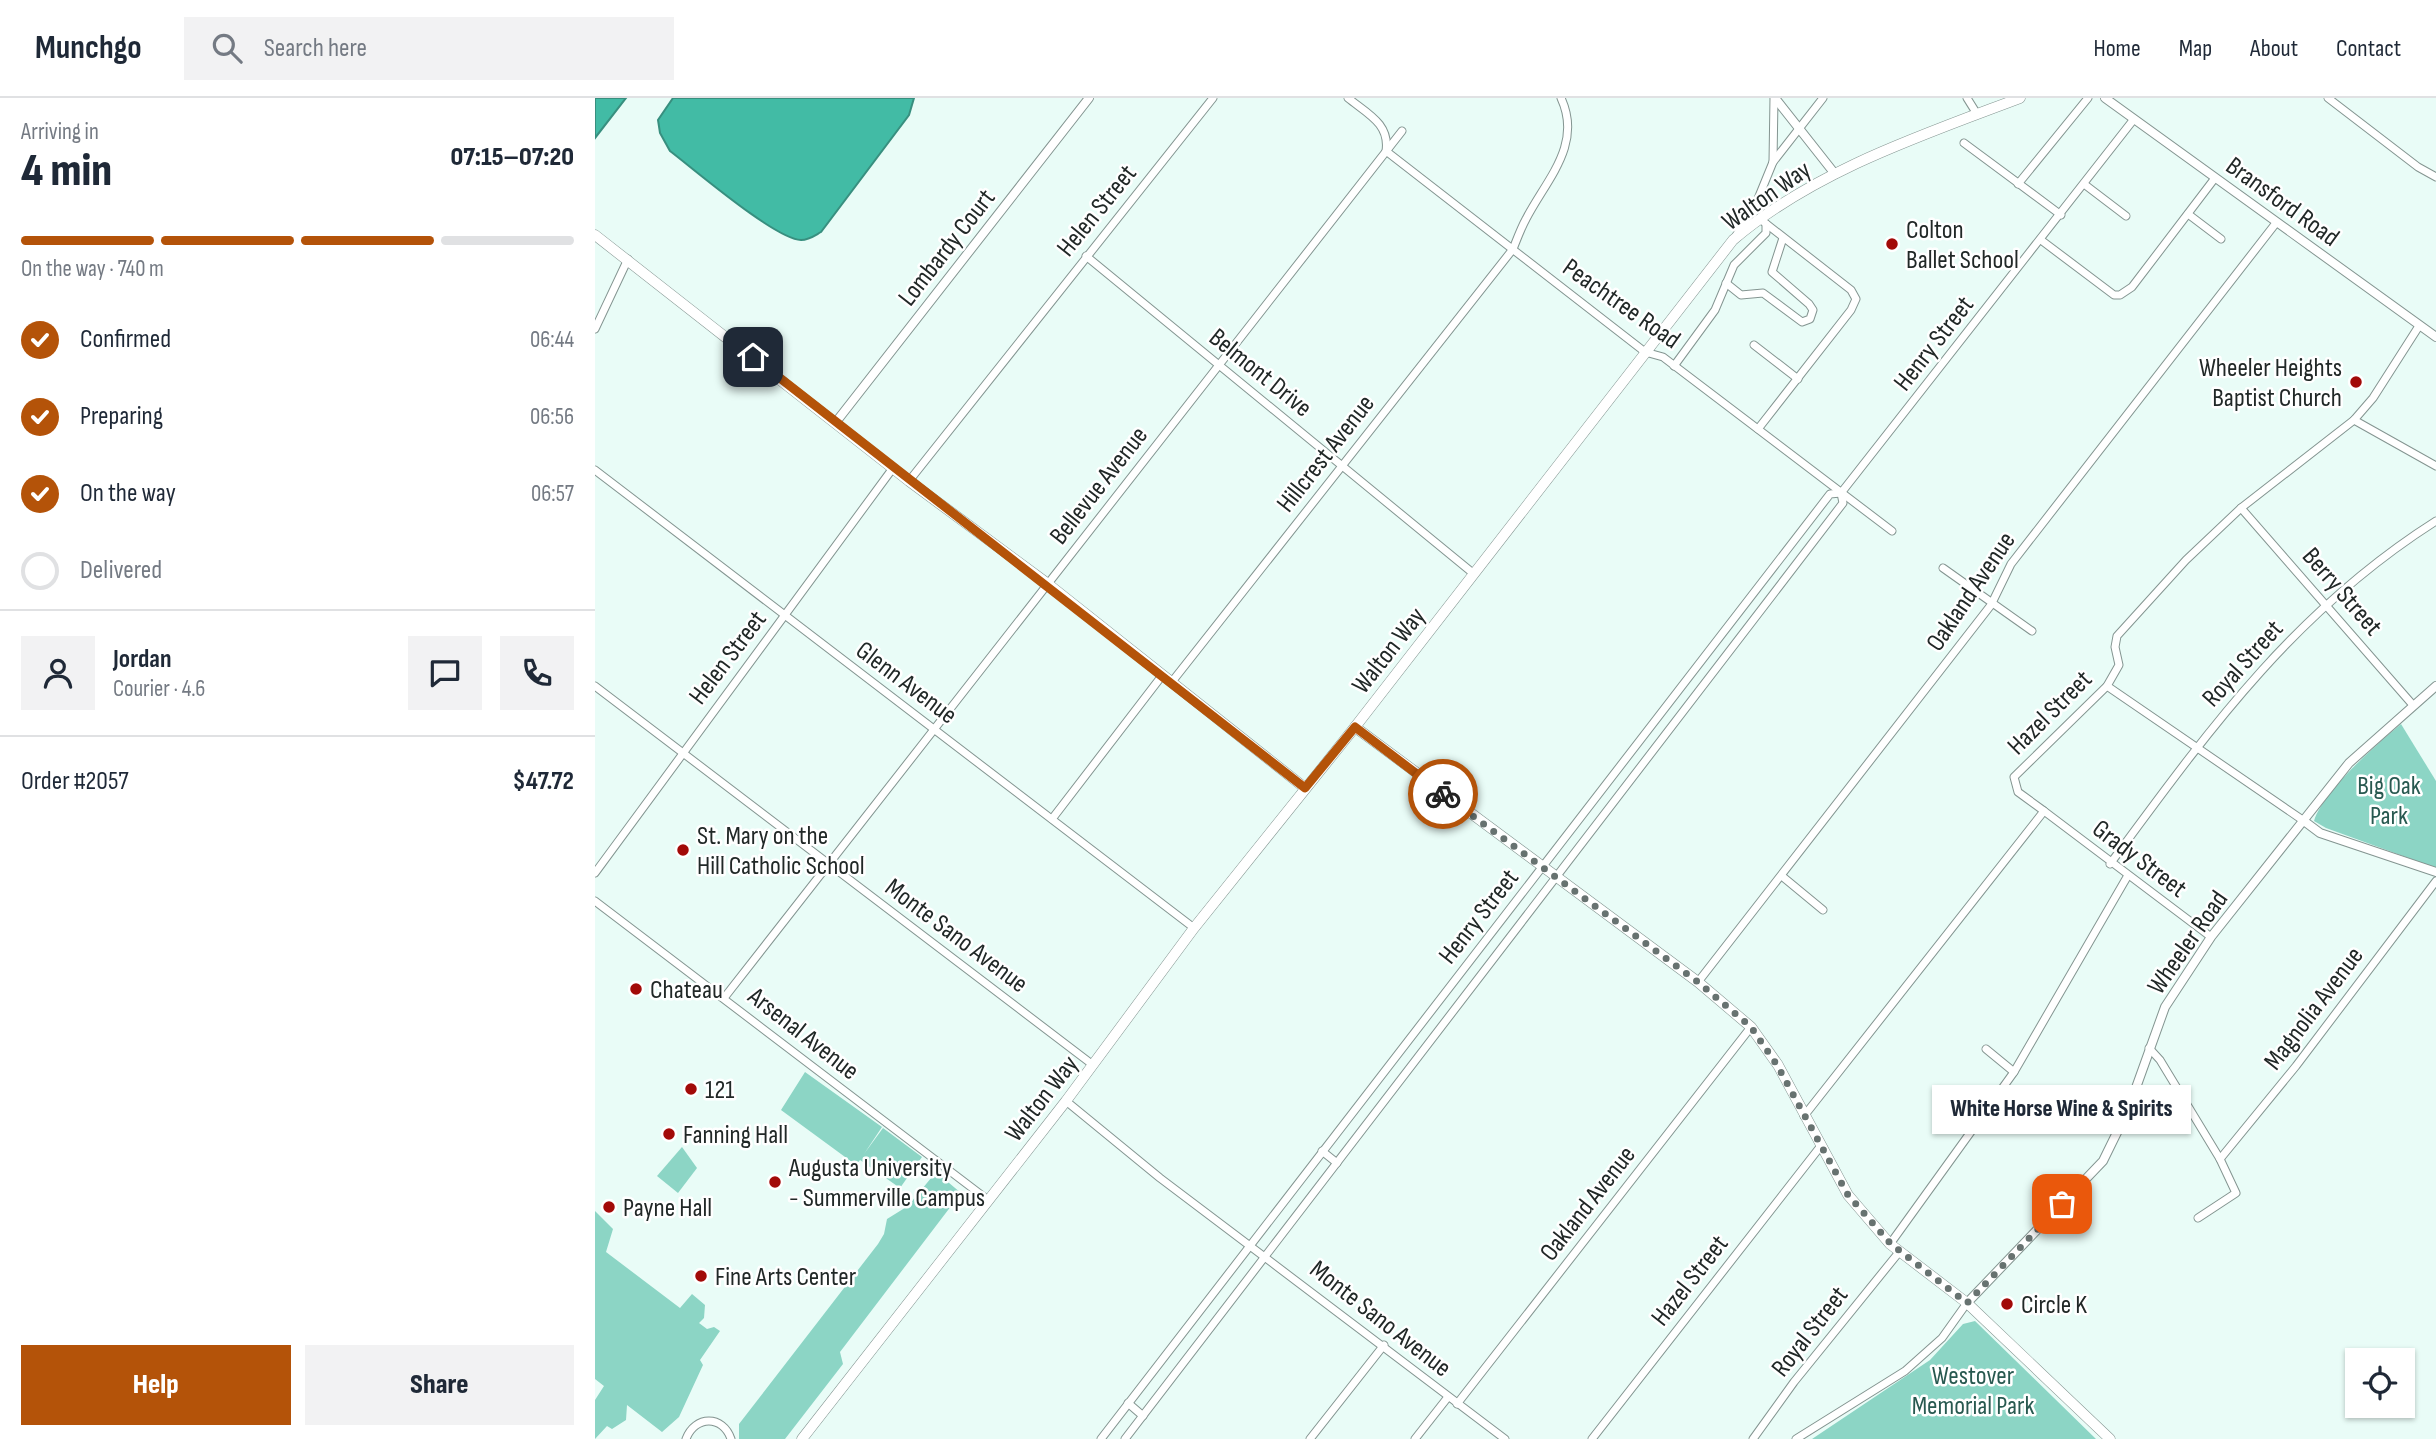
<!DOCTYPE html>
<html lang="en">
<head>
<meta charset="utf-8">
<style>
  body { margin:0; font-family:"Sofia Sans Condensed",sans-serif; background:#f2f2f3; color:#1f2937; height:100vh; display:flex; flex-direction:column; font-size:26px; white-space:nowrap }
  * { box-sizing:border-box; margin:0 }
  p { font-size:23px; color:#747a83 }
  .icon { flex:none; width:38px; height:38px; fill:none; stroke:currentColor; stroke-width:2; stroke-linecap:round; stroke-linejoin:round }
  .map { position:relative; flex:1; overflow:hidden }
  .panel { display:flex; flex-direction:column; background:#fff; width:595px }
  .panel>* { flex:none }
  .tools { position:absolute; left:1750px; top:1250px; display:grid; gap:14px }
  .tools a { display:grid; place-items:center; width:70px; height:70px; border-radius:0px; background:#fff; box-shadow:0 2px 5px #0004; font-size:35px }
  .pin { position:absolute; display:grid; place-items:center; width:60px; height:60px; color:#fff; margin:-30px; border-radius:14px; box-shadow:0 4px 10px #0006 }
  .courier { position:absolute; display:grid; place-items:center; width:70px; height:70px; margin:-35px; border:5px solid #b45309; border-radius:50%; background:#fff; color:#222; box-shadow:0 2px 9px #0007 }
  .bubble { position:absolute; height:49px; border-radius:0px; background:#fff; box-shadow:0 2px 5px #0004; font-size:23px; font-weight:800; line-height:49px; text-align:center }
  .summary em { font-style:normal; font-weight:800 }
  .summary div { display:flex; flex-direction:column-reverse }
  .summary { display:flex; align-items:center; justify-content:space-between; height:119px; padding:0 21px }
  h1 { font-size:46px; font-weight:800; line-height:52px }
  .bar { display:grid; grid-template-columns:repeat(4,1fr); gap:10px 7px; align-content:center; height:84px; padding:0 21px }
  .bar i { height:9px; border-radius:5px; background:#e0e1e3 }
  .bar .current { background:#b45309 }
  .bar p { grid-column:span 4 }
  .line { display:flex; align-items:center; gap:18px; padding:0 21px; border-top:2px solid #e0e1e3 }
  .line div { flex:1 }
  .round { display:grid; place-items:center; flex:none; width:74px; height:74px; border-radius:0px; background:#f2f2f3 }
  ol { padding:0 21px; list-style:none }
  li { display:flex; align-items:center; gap:21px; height:77px }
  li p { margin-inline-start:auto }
  li .icon { padding:7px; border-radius:50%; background:#b45309; color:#fff; stroke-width:4 }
  li:last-child { color:#747a83 }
  li i { width:38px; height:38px; border:4px solid #e0e1e3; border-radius:50% }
  .cta { display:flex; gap:14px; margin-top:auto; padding:14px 21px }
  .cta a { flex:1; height:80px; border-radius:0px; background:#b45309; color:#fff; font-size:28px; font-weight:800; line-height:80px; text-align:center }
  .cta a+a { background:#f2f2f3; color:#1f2937 }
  header { display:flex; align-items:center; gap:42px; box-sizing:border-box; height:98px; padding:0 35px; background:#fff; border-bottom:2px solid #e0e1e3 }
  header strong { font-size:33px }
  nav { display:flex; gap:38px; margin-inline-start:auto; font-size:24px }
  .search { width:490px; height:63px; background:#f2f2f3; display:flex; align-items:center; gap:18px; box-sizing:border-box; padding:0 24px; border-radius:0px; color:#747a83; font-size:26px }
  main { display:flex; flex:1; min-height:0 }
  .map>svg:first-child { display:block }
  .green { fill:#8cd5c5 }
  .water { fill:#42bba5; stroke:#388f7f; stroke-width:2 }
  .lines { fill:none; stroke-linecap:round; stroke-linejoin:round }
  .minor-casing { stroke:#849591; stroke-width:9 }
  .tertiary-casing { stroke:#849591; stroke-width:10 }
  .secondary-casing { stroke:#849591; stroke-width:11 }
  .minor { stroke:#fff; stroke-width:7 }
  .tertiary { stroke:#fff; stroke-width:8 }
  .secondary { stroke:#fff; stroke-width:10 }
  .done { stroke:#677270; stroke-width:7; stroke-dasharray:0 12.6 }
  .route { stroke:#b45309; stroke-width:9 }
  .poi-dot { fill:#a20a08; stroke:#fff; stroke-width:2.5 }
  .labels { text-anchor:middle; stroke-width:5; stroke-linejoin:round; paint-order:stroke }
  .street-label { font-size:26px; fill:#212827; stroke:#fff }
  .poi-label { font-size:26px; fill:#212827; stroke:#fff; text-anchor:start }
  .park-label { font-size:26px; fill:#285950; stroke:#fff }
</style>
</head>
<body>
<header>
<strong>Munchgo</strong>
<div class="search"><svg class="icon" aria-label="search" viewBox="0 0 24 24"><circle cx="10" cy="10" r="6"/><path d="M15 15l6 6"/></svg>Search here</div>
<nav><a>Home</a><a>Map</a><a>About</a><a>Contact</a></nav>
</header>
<main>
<section class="panel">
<div class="summary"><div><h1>4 min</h1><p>Arriving in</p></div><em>07:15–07:20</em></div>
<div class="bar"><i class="current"></i><i class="current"></i><i class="current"></i><i></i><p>On the way · 740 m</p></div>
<ol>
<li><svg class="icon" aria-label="check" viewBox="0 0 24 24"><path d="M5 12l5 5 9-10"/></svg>Confirmed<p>06:44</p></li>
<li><svg class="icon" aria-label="check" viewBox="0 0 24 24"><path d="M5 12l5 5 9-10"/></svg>Preparing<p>06:56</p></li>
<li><svg class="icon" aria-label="check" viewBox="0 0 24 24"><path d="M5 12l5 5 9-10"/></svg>On the way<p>06:57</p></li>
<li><i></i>Delivered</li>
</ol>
<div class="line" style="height:126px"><a class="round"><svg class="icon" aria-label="person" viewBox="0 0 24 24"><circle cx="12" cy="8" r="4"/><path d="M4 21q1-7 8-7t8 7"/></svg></a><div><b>Jordan</b><p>Courier · 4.6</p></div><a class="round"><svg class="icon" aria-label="chat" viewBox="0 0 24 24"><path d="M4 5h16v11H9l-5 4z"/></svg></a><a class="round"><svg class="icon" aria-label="phone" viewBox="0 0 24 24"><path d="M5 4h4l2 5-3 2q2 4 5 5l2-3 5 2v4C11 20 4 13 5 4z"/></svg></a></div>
<div class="line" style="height:91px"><div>Order #2057</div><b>$47.72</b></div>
<div class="cta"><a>Help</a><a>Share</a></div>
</section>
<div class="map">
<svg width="1841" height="1341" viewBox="0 0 1841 1341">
  <rect width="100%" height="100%" fill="#e9fcf7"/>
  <g class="green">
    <path d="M 1806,626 L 1841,683 L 1841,770 L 1731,730 L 1719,723 C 1727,694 1782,646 1806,626 Z"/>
    <polygon points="210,974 287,1029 269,1056 288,1030 327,1059 305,1090 265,1062 261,1067 186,1012"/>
    <polygon points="87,1049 102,1070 83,1095 62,1078"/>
    <polygon points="341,1074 366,1095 245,1254 248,1266 190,1341 144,1341 144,1326 283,1146 289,1136 292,1121 313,1108"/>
    <polygon points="0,1113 18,1131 11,1154 85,1210 97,1196 110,1207 109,1220 104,1225 112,1231 119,1229 125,1233 105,1262 108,1267 84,1319 67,1334 32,1307 31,1322 17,1331 12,1328 0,1341 0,1302 9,1288 0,1281"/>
    <polygon points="1380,1223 1501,1341 1217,1341 1335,1262 1368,1226"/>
  </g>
  <g class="water">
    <polygon points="0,0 31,0 0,40"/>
    <path d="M 78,0 L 319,0 L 314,17 L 226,134 C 219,138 214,142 206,142 C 180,141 100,72 75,53 L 65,35 L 63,22 Z"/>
  </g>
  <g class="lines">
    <g class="minor-casing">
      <g id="minor">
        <path d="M 753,0 C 773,16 795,26 791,53 L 1050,254 L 1068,259 L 1297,433"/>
        <polyline points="1372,0 1382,16"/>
        <polyline points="1733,0 1823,69 1841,79"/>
        <polyline points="1369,45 1466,117"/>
        <polyline points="1178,64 1228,0"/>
        <polyline points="1423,86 1493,0"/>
        <polyline points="1489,86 1531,118"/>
        <polyline points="1593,116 1626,141"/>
        <polyline points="1142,136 1160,108 1178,64 1179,0"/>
        <polyline points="1446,142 1519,197 1525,197 1537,189 1620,80"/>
        <polyline points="491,158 879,476"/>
        <polyline points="1131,185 1146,197 1168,195 1207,224 1215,221 1218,212 1214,206 1177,174 1188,140"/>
        <polyline points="0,231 33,161"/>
        <polyline points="1159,247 1203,281"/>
        <polyline points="1079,268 1120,212 1139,167 1171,135 1171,126"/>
        <polyline points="1759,322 1841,368"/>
        <polyline points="1163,331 1256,212 1261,201 1256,192 1165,121"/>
        <polyline points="0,372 599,830"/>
        <polyline points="314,383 618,0"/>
        <polyline points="1646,410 1817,606"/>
        <polyline points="1348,470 1437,533"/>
        <path d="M 576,585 L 918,151 C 922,141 926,130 931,121 C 951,82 988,47 966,0"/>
        <polyline points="0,588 498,967"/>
        <polyline points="1512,588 1709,723"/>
        <polyline points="1449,713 1616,839"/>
        <polyline points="457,721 566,579"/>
        <path d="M 1515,766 C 1613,633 1699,513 1841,423"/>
        <polyline points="0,775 298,370"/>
        <polyline points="1188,779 1228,812"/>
        <polyline points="0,803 393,1102"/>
        <polyline points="1103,884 1396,507 1416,466 1681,125"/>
        <polyline points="129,900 807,33"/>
        <polyline points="1554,950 1565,962 1625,1061 1641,1095 1603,1120"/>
        <polyline points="1391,951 1419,974"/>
        <polyline points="471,1003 565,1080 910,1341"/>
        <polyline points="1209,1018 1449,713 1423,694 1419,679 1512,588 1524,567 1520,549 1522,538 1591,462 1646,410 1759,322 1778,300 1824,228"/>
        <polyline points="727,1053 742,1065"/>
        <polyline points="1625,1061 1701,968 1841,783"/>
        <polyline points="1295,1146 1419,974 1532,779"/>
        <polyline points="533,1305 548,1318"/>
        <polyline points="862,1306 1156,929"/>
        <path d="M 91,1341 C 100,1317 128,1317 136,1341"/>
        <polyline points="506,1341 1235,396 1246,395"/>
        <polyline points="530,1341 1248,405 1246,395 1539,21"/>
        <polyline points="715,1341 789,1247"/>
        <polyline points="820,1341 853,1299"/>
        <polyline points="997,1341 1225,1049"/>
        <polyline points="1158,1341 1199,1284 1305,1153"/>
        <polyline points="1201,1341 1310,1273 1347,1240 1372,1205"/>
      </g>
    </g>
    <g class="tertiary-casing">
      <g id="tertiary">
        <polyline points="1180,0 1240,76"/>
        <polyline points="1510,0 1841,239"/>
        <polyline points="241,324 494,0"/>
        <polyline points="1709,723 1725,735 1841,774"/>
        <polyline points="1372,1205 1508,1063 1533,1012 1570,909 1616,839 1754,665 1841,588"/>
      </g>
    </g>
    <g class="secondary-casing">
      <g id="secondary">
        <polyline points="0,137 314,383 453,486 710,690"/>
        <polyline points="760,629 1103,884 1156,929 1183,967 1253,1097 1295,1146 1372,1205 1515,1341"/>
        <path d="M 207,1341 L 471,1003 L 599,830 L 760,629 L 1138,142 C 1219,73 1327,37 1425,0"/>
      </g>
    </g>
    <use href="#minor" class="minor"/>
    <use href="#tertiary" class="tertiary"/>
    <use href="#secondary" class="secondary"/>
  </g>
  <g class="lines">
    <polyline class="done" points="848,696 1103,884 1156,929 1182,967 1253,1097 1296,1146 1372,1205 1467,1106"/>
    <polyline class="route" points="158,259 710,690 760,629 848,696"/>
  </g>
  <g class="poi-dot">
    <circle cx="1297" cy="146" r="7"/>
    <circle cx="1761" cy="284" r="7"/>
    <circle cx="88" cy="752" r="7"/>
    <circle cx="41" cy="891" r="7"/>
    <circle cx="96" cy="991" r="7"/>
    <circle cx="74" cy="1036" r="7"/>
    <circle cx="180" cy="1084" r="7"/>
    <circle cx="14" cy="1109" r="7"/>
    <circle cx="106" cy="1178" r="7"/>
    <circle cx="1412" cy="1206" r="7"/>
  </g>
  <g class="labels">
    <g class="street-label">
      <text transform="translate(1171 97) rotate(-35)" y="9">Walton Way</text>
      <text transform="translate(1688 103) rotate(36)" y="9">Bransford Road</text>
      <text transform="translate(501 112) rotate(-51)" y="9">Helen Street</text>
      <text transform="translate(351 149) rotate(-52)" y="9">Lombardy Court</text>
      <text transform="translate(1027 205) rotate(35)" y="9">Peachtree Road</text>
      <text transform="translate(1338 245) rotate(-52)" y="9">Henry Street</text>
      <text transform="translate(666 274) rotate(39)" y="9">Belmont Drive</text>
      <text transform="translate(730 355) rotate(-52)" y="9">Hillcrest Avenue</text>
      <text transform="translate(503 387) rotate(-52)" y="9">Bellevue Avenue</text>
      <text transform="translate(1375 493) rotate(-56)" y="9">Oakland Avenue</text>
      <text transform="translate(1748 493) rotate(49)" y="9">Berry Street</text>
      <text transform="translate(793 552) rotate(-52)" y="9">Walton Way</text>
      <text transform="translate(132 559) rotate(-53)" y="9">Helen Street</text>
      <text transform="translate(1647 565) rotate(-48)" y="9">Royal Street</text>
      <text transform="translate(312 584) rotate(37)" y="9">Glenn Avenue</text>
      <text transform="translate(1454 614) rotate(-45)" y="9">Hazel Street</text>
      <text transform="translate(1545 760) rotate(37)" y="9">Grady Street</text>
      <text transform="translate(883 818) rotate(-52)" y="9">Henry Street</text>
      <text transform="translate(362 837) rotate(37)" y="9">Monte Sano Avenue</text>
      <text transform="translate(1592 844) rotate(-55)" y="9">Wheeler Road</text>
      <text transform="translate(1718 910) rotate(-53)" y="9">Magnolia Avenue</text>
      <text transform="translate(209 935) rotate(38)" y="9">Arsenal Avenue</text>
      <text transform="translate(446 1000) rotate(-52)" y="9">Walton Way</text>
      <text transform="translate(992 1105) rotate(-52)" y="9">Oakland Avenue</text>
      <text transform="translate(1094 1182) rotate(-52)" y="9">Hazel Street</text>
      <text transform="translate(786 1220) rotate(38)" y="9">Monte Sano Avenue</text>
      <text transform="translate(1214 1233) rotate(-52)" y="9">Royal Street</text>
    </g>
    <g class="poi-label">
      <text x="1311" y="140">Colton<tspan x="1311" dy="30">Ballet School</tspan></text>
      <text x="1747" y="278" text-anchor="end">Wheeler Heights<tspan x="1747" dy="30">Baptist Church</tspan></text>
      <text x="102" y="746">St. Mary on the<tspan x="102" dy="30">Hill Catholic School</tspan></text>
      <text x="55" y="900">Chateau</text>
      <text x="110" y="1000">121</text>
      <text x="88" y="1045">Fanning Hall</text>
      <text x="194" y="1078">Augusta University<tspan x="194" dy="30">- Summerville Campus</tspan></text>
      <text x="28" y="1118">Payne Hall</text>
      <text x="120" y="1187">Fine Arts Center</text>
      <text x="1426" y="1215">Circle K</text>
    </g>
    <g class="park-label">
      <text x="1794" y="696">Big Oak<tspan x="1794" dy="30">Park</tspan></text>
      <text x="1378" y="1286">Westover<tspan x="1378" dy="30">Memorial Park</tspan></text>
    </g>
  </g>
</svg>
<div class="tools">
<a><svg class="icon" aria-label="locate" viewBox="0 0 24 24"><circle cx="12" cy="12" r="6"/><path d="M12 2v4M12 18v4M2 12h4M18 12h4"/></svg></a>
</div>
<div class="pin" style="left:1467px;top:1106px;background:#ea580c"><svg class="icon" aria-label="bag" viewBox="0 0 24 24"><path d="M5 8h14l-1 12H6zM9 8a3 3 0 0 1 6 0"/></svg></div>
<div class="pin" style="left:158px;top:259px;background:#1f2937"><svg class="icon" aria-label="home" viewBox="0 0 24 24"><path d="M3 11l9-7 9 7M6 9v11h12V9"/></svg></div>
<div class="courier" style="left:848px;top:696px"><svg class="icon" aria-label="bike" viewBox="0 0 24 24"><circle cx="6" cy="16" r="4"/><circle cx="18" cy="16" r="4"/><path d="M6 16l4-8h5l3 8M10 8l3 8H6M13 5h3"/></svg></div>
<div class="bubble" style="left:1337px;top:987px;width:259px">White Horse Wine &amp; Spirits</div>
</div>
</main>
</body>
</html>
